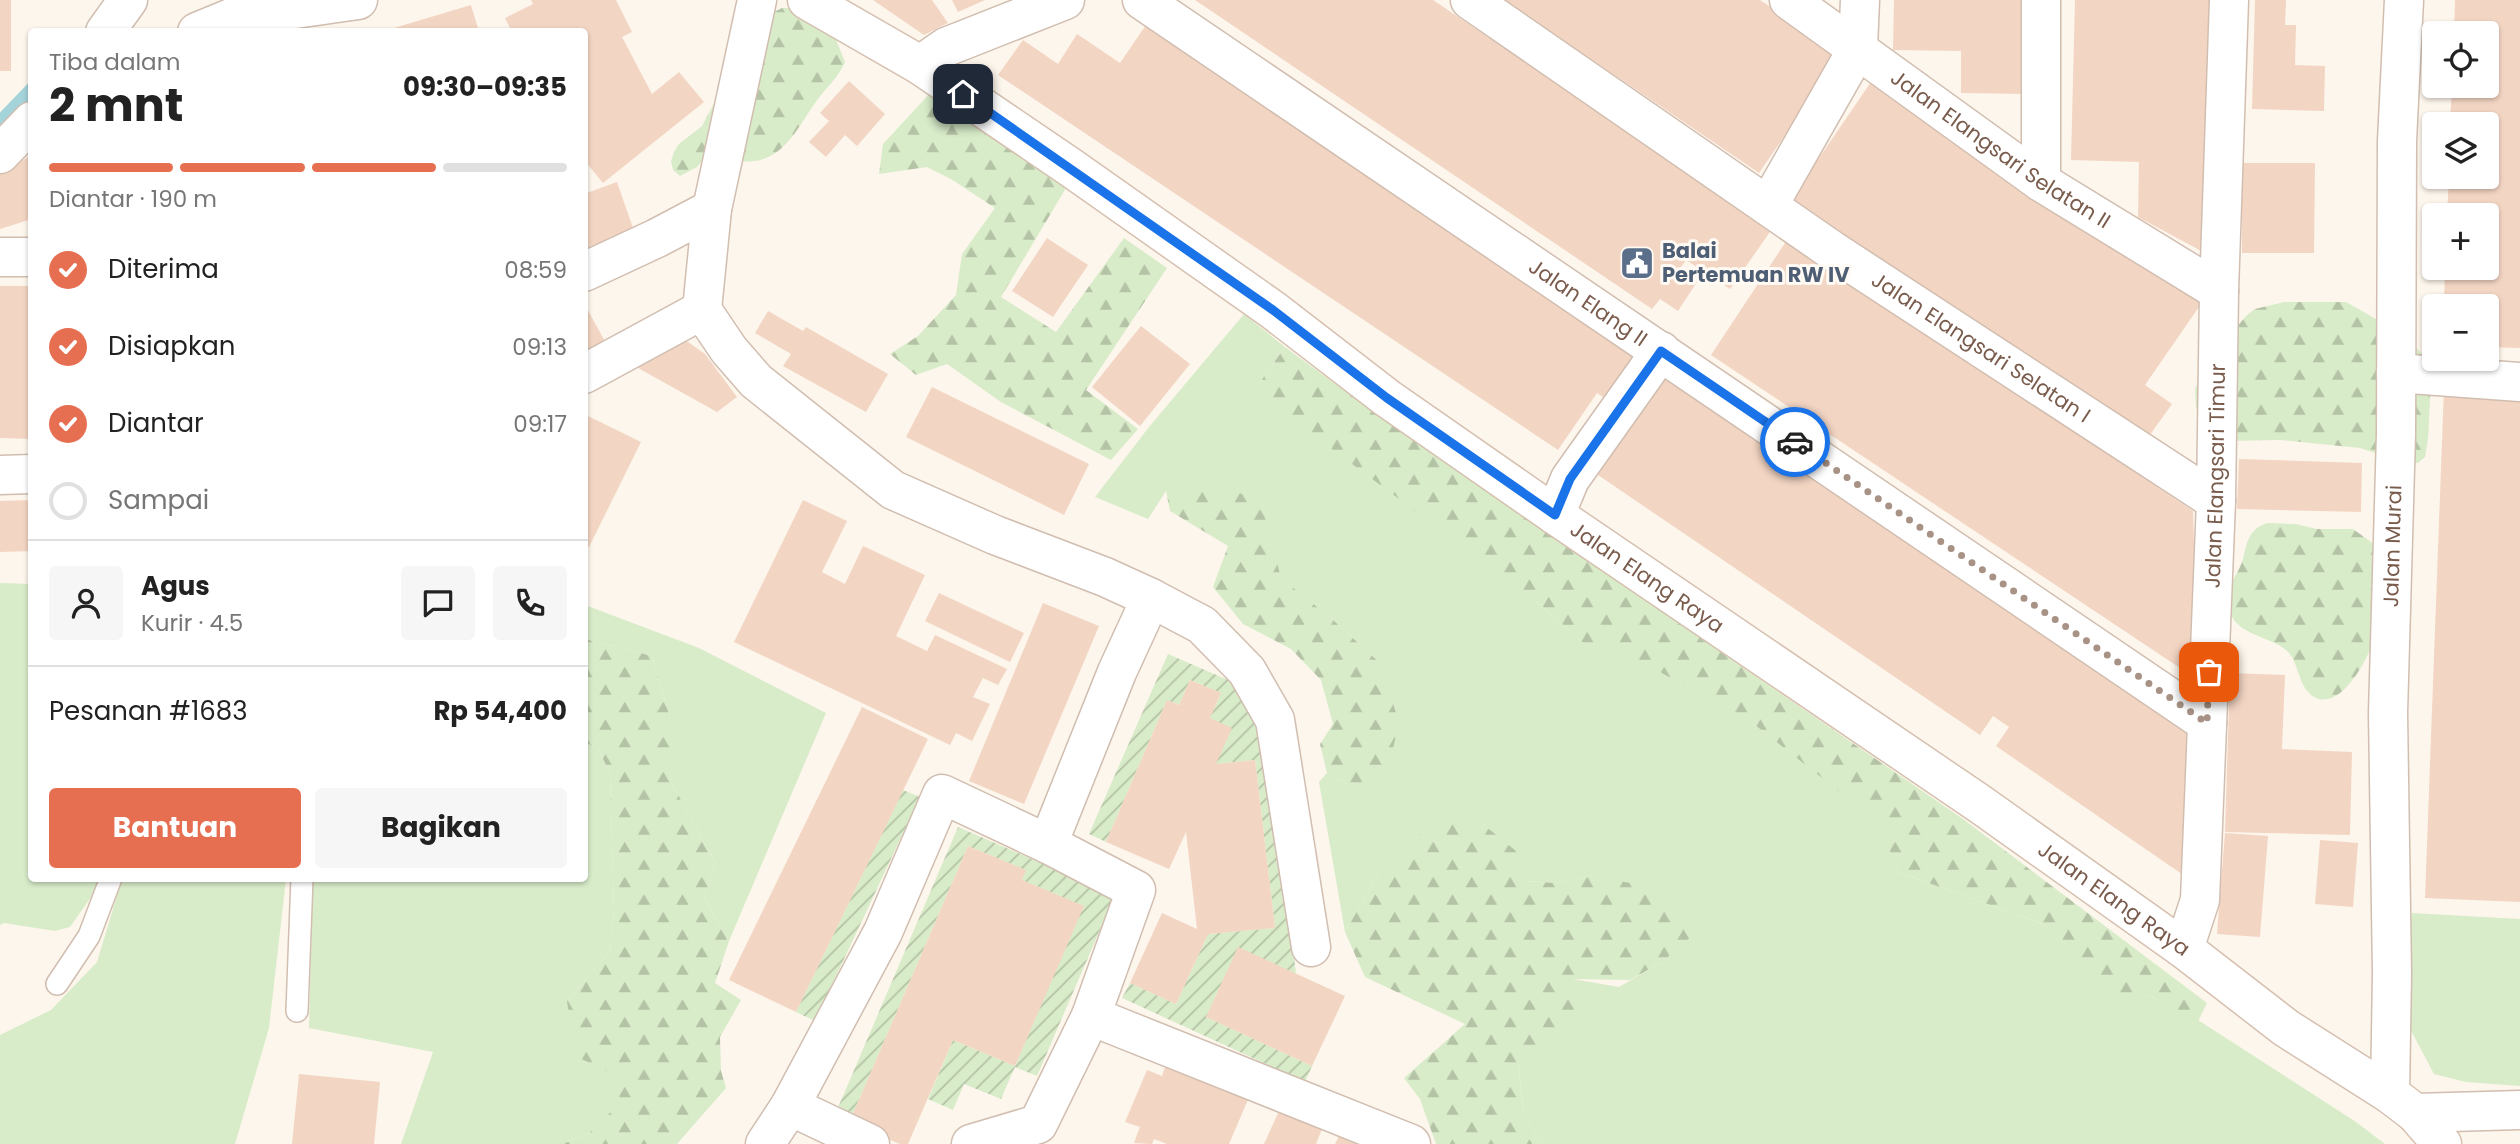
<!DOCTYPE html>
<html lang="id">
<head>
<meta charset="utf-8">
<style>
  body { margin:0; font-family:Poppins,sans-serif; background:#f6f6f6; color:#222; height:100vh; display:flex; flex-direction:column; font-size:26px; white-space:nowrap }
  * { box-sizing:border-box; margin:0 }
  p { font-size:23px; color:#767676 }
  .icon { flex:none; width:38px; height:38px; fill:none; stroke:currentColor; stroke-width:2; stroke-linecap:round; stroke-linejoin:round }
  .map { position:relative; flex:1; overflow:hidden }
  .details { position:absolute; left:28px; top:28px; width:560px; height:854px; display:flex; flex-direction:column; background:#fff; border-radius:7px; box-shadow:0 2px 5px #0004 }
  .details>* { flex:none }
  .buttons { position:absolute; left:2422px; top:21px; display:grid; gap:14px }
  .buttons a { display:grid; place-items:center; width:77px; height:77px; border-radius:7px; background:#fff; box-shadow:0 2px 5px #0004; font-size:35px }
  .pin { position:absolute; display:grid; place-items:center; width:60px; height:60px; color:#fff; margin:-30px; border-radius:14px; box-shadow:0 4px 10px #0006 }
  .courier { position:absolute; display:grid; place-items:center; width:70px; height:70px; margin:-35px; border:5px solid #1a73e8; border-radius:50%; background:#fff; color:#222; box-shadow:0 2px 9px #0007 }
  .overview em { font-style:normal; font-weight:700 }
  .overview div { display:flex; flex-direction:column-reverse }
  .overview { display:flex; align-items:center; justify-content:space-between; height:119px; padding:0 21px }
  h1 { font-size:46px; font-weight:700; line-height:52px }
  .bar { display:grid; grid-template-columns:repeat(4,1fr); gap:10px 7px; align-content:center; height:84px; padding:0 21px }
  .bar i { height:9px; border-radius:5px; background:#e0e0e0 }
  .bar .active { background:#e76f51 }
  .bar p { grid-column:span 4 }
  .line { display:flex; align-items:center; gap:18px; padding:0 21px; border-top:2px solid #e0e0e0 }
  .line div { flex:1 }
  .round { display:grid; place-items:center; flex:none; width:74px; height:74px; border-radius:7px; background:#f6f6f6 }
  ol { padding:0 21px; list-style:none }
  li { display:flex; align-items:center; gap:21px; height:77px }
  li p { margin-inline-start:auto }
  li .icon { padding:7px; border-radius:50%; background:#e76f51; color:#fff; stroke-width:4 }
  li:last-child { color:#767676 }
  li i { width:38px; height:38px; border:4px solid #e0e0e0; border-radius:50% }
  .action { display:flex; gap:14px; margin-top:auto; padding:14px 21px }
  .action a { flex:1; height:80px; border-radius:7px; background:#e76f51; color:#fff; font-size:28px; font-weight:700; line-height:80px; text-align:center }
  .action a+a { background:#f6f6f6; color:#222 }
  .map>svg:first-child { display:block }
  .green { fill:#d8ecc9 }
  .forest { fill:url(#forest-firs) }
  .garden { fill:url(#garden-furrows) }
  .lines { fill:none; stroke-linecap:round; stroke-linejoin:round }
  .stream { stroke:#a5d3da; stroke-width:12 }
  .building { fill:#f3d5c3 }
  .lane-casing { stroke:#d1beb0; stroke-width:24 }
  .street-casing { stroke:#d1beb0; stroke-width:41 }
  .secondary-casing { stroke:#d6c0b0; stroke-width:41 }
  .lane { stroke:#fff; stroke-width:21 }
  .street { stroke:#fff; stroke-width:38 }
  .secondary { stroke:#fff; stroke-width:38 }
  .done { stroke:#a89285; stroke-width:7; stroke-dasharray:0 12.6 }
  .route { stroke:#1a73e8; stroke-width:9 }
  .labels { text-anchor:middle; stroke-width:6; stroke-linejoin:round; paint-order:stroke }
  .street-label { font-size:21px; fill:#7a5c4d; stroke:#fffaf3 }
  .service-label { font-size:21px; font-weight:bold; fill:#4e5e75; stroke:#fffaf3; text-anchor:start }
</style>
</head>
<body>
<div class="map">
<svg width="2520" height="1144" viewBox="0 0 2520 1144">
  <defs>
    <pattern id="forest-firs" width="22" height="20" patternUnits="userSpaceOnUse" patternTransform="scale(1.75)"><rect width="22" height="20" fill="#d8ecc9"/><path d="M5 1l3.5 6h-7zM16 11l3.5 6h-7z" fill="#b4c2a5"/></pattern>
    <pattern id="garden-furrows" width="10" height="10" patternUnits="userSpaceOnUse" patternTransform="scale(1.75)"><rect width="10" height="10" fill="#d8ecc9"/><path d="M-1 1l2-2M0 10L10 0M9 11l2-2" fill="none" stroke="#b4c2a5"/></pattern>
  </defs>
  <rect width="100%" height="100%" fill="#fdf6ec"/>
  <g class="green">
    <polygon points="1244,314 1285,347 1258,385 1535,600 1591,650 1610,643 1755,725 1880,823 1898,872 2043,924 2120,992 2150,996 2198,1020 2356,1122 2385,1144 1543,1144 1524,1116 1518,1062 1545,1047 1573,979 1619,987 1662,962 1593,876 1556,883 1524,881 1515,851 1479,821 1380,871 1345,932 1319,782 1327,773 1354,788 1380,663 1332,619 1280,578 1261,501 1166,491 1148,519 1095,497 1149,427"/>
    <polygon points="0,583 31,584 32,878 99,879 96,890 70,927 55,931 4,923 0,925"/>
    <polygon points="585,605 699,648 826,713 729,941 704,898 716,864 670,780 670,717 652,656 585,639"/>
    <polygon points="585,742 599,750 610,774 614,912 610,951 567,1001 622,1078 619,1105 589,1133 563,1144 401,1144 433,1052 309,1028 313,879 584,878"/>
    <polygon points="122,879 286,879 269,1028 235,1144 0,1144 0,1035 51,1010 97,962"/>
    <polygon points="2412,913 2520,919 2520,1086 2466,1082 2434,1074 2406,1021 2407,952"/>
  </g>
  <g class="forest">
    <path d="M 782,8 L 800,8 L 835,37 L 845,62 C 838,79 823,90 813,106 C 795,133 779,166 740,161 C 730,160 719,155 709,153 L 697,167 L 680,176 L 673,170 L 671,161 L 674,152 L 679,144 L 702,126 L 720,92 L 774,12 Z"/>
    <polygon points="933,90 1066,188 1001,297 1056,332 1124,238 1167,268 1086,390 1138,429 1111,460 1001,402 947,364 916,375 890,354 918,336 956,295 962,254 995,208 951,179 927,167 879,174 883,144"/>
    <polygon points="2284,302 2346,302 2406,336 2429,362 2431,381 2428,439 2425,457 2418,463 2407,463 2360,448 2281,440 2223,441 2202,423 2196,407 2195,389 2210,358 2247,315 2255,309"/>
    <polygon points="1285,347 1353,397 1549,529 1703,640 1963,819 2207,1003 2198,1021 2150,996 2120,993 2043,924 1898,872 1879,823 1755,725 1610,644 1591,650 1535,600 1266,400 1258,385"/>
    <polygon points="1220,486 1261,501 1281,578 1332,619 1380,663 1399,722 1390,762 1354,788 1327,773 1320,744 1333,724 1321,680 1291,649 1243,624 1213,587 1228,546 1170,511 1166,491"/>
    <path d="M 2268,523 L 2296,524 L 2317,529 L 2353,529 L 2378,547 C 2377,569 2376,590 2375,612 C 2375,620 2376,630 2374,638 C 2369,658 2342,709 2316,698 C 2298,689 2300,666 2289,653 C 2271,632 2219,638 2230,589 C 2232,579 2240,570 2243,559 C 2247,542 2249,528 2268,523 Z"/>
    <polygon points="585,639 652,656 670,717 670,780 716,864 704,898 729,941 715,983 741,1000 720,1037 721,1071 726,1088 677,1144 563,1144 589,1133 618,1105 622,1078 575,1056 567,1001 610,951 614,912 610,774 599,750 585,742"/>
    <polygon points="1434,821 1479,821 1516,851 1525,881 1556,883 1593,876 1646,886 1691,937 1662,962 1630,980 1573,979 1575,1018 1545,1047 1518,1063 1524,1116 1543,1144 1436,1144 1420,1099 1404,1078 1465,1024 1365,977 1345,932 1380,871"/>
  </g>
  <g class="garden">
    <polygon points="1168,654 1249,689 1268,726 1296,974 1238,948 1206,1017 1312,1066 1305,1082 1122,998 1130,983 1176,1004 1208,934 1275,928 1255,760 1216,764 1210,718 1221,693 1190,680 1179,705 1167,700 1106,842 1089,834"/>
    <polygon points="903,790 920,797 815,1021 796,1012"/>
    <polygon points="958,827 1115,895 1037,1076 1015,1067 1001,1099 964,1084 953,1110 928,1099 953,1040 1015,1066 1083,906 1022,880 1025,870 968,846 849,1123 834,1117"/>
  </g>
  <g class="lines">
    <polyline class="stream" points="0,121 32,88"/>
  </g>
  <g class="building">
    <rect x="0" y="0" width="11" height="71"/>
    <polygon points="531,0 616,0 632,32 622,37 652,94 679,72 704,102 603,183 584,160 584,32 512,32 505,18 533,4"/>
    <polygon points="873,0 932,0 948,23 924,35"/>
    <polygon points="952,0 985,0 958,12"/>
    <polygon points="1195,0 1433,0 1772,229 1730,289 1686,260 1679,270 1697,282 1678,311 1660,299 1652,309"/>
    <polygon points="1504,0 1760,0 1841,54 1759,173"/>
    <polygon points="1894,0 2028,0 2027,94 1961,93 1961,51 1893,50"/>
    <polygon points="2075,0 2210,0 2203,252 2138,217 2139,162 2071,160"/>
    <polygon points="2255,0 2286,0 2285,25 2296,25 2295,65 2325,66 2324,111 2252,109"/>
    <polygon points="2455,0 2520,0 2520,348 2487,347 2487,306 2444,306 2445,268 2487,268 2487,215 2447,215 2449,177 2487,177 2487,124 2450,124 2452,86 2487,86 2487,33 2454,33"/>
    <polygon points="471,5 479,32 384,32 384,31"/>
    <polygon points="1148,22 1639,351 1606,399 1597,393 1558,450 998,75 1023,40 1058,64 1077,34 1120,63"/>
    <polygon points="1873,79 2203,301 2145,385 2172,404 2147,439 1791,199"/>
    <polygon points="849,81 885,114 857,146 845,135 826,157 809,142 829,121 820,113"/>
    <polygon points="32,155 32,219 0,229 0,173"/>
    <polygon points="2242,163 2315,163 2314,253 2242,253"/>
    <polygon points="617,182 634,231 584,249 584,194"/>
    <polygon points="1047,238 1088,265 1053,317 1012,291"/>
    <polygon points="1787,240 2193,511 2198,680 1711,355"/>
    <polygon points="0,286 32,286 32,439 0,438"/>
    <polygon points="584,303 608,347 584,358"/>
    <polygon points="768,311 803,331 806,327 888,374 866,412 783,366 791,354 755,333"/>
    <polygon points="1141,326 1190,364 1140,426 1092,387"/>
    <polygon points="681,337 705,354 737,397 717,412 631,364"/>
    <polygon points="1670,371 2195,727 2189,879 1996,746 2009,727 1993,716 1980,735 1598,475"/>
    <polygon points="932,387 1089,464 1064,515 906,437"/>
    <polygon points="2444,388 2520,391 2520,902 2425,898"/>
    <polygon points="584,414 641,442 589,547 584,548"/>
    <polygon points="2239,459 2362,463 2361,512 2237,509"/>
    <polygon points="32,500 32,551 0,552 0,501"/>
    <polygon points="803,500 847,521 822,572 845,584 863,546 925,575 896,636 927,651 935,635 1007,669 998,685 983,678 973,697 990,704 972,741 956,733 950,745 734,642"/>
    <polygon points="939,593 1024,633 1010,662 925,621"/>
    <polygon points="1043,603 1099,626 1024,804 969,781"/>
    <polygon points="2230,673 2285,675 2282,749 2352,752 2350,835 2225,832"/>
    <polygon points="1190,680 1221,693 1210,718 1232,728 1216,764 1255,760 1275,928 1208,934 1176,1004 1130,983 1162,913 1197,929 1186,832 1169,869 1106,842 1167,700 1179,705"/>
    <polygon points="862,707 928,739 796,1012 729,980"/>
    <polygon points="2225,833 2268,836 2260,937 2217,934"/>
    <polygon points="2320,840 2358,843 2353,907 2315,904"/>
    <polygon points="968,846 1026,870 1022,880 1084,906 1015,1066 953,1040 908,1144 900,1144 849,1123"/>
    <polygon points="1238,947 1345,996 1312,1066 1206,1017"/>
    <polygon points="1166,1064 1253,1088 1229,1144 1167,1144 1154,1139 1152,1144 1134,1143 1140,1127 1125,1122 1147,1070 1162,1076"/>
    <polygon points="299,1074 380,1082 374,1144 292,1144"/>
    <polygon points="1279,1111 1322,1129 1316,1144 1264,1144"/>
    <polygon points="1339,1136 1359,1144 1335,1144"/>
  </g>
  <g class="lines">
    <g class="lane-casing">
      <g id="lane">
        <polyline points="57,984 89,936 111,878"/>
        <polyline points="297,1011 302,878"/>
      </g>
    </g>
    <g class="street-casing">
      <g id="street">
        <polyline points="757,0 712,209 702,310 729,350 756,381 893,490 995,535 1105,577 1151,598 1117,672 1048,844"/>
        <path id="s1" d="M 1142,0 L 2207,723"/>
        <path id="s2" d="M 1470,0 L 1833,251 L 2216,501"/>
        <path id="s3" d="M 1789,0 L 2041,182 L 2219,291"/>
        <polyline points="2041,0 2041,182"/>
        <polyline points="105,32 128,0"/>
        <polyline points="197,32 231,18 358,0"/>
        <polyline points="920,65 946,47 1065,0"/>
        <polyline points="0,154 32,121"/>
        <polyline points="1768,206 1858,48 1860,0"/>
        <polyline points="0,257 32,257"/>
        <polyline points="584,272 657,238 712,209"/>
        <polyline points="2396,373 2520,382"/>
        <polyline points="584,374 702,310"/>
        <polyline points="0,475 32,474"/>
        <polyline points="1555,515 1570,479 1661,351"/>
        <polyline points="1151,598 1202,625 1247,671 1275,720 1311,947"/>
        <path id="s4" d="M 2184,949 L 2200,900 L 2216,501 L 2219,291 L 2229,0"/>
        <polyline points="1091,1016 1411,1144"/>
        <path id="s5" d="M 2390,1094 L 2392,974 L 2388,713 L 2396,434 L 2397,141 L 2404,0"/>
        <polyline points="2415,1113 2520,1110"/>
        <polyline points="765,1144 790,1106"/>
        <polyline points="870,1144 790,1106 883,932 942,794 1048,844 1136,890 1091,1016 1038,1124 971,1144"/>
      </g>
    </g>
    <g class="secondary-casing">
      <g id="secondary">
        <path id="s6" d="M 807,0 L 920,65 L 1070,167 L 1273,310 L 1387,398 L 1555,515 L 1980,804 L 2184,949 L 2286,1028 L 2390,1094 L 2415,1113 L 2442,1144"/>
      </g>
    </g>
    <use href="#lane" class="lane"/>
    <use href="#street" class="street"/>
    <use href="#secondary" class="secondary"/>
  </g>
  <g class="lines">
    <polyline class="done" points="1795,442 2207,723 2209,672"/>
    <polyline class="route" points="963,94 1273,310 1387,398 1555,515 1570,479 1661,351 1795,442"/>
  </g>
  <defs>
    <g id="civic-square" transform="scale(1.75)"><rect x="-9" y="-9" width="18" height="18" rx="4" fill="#5c6f8a" stroke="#fffaf3"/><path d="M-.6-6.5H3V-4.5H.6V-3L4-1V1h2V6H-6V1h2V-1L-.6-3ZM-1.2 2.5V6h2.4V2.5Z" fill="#fff"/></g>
  </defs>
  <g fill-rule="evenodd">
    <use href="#civic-square" x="1637" y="263"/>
  </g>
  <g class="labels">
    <g class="street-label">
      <text dy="7" stroke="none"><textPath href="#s3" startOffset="259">Jalan Elangsari Selatan II</textPath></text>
      <text dy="7" stroke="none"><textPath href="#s1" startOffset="539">Jalan Elang II</textPath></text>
      <text dy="7" stroke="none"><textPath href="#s2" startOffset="618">Jalan Elangsari Selatan I</textPath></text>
      <text dy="7" stroke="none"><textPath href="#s4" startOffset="476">Jalan Elangsari Timur</textPath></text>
      <text dy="7" stroke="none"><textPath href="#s5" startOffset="548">Jalan Murai</textPath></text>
      <text dy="7" stroke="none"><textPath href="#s6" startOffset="1020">Jalan Elang Raya</textPath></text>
      <text dy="7" stroke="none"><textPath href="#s6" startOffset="1587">Jalan Elang Raya</textPath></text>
    </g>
    <g class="service-label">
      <text x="1662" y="258">Balai<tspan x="1662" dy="24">Pertemuan RW IV</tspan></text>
    </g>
  </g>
</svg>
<div class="buttons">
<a><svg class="icon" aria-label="locate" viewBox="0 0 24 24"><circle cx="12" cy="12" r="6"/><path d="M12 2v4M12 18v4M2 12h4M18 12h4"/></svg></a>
<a><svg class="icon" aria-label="layers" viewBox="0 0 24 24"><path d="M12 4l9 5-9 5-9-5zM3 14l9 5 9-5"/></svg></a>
<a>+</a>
<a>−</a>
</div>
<div class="pin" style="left:2209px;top:672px;background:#ea580c"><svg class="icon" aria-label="bag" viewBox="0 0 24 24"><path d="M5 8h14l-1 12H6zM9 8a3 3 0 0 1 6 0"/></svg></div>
<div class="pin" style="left:963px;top:94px;background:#1f2937"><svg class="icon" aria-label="home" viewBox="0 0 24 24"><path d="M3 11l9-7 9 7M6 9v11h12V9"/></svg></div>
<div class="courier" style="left:1795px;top:442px"><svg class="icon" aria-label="car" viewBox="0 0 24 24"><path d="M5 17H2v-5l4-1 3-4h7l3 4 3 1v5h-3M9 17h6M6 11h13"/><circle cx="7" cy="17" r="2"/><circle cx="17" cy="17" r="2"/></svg></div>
<section class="details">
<div class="overview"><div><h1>2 mnt</h1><p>Tiba dalam</p></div><em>09:30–09:35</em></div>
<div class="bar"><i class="active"></i><i class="active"></i><i class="active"></i><i></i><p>Diantar · 190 m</p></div>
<ol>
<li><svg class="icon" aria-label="check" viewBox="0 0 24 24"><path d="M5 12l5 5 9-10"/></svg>Diterima<p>08:59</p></li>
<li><svg class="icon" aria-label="check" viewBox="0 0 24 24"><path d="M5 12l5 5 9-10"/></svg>Disiapkan<p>09:13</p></li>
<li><svg class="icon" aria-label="check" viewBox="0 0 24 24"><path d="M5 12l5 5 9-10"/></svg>Diantar<p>09:17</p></li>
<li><i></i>Sampai</li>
</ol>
<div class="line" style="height:126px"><a class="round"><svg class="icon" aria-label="person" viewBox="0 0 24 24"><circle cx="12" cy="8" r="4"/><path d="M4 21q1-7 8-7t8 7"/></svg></a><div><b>Agus</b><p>Kurir · 4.5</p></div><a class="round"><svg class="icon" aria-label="chat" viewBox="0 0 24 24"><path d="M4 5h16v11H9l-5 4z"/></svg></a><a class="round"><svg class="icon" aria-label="phone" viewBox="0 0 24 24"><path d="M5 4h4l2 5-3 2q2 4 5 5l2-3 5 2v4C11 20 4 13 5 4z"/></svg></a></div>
<div class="line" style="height:91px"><div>Pesanan #1683</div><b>Rp 54,400</b></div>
<div class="action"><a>Bantuan</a><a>Bagikan</a></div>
</section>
</div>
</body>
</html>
